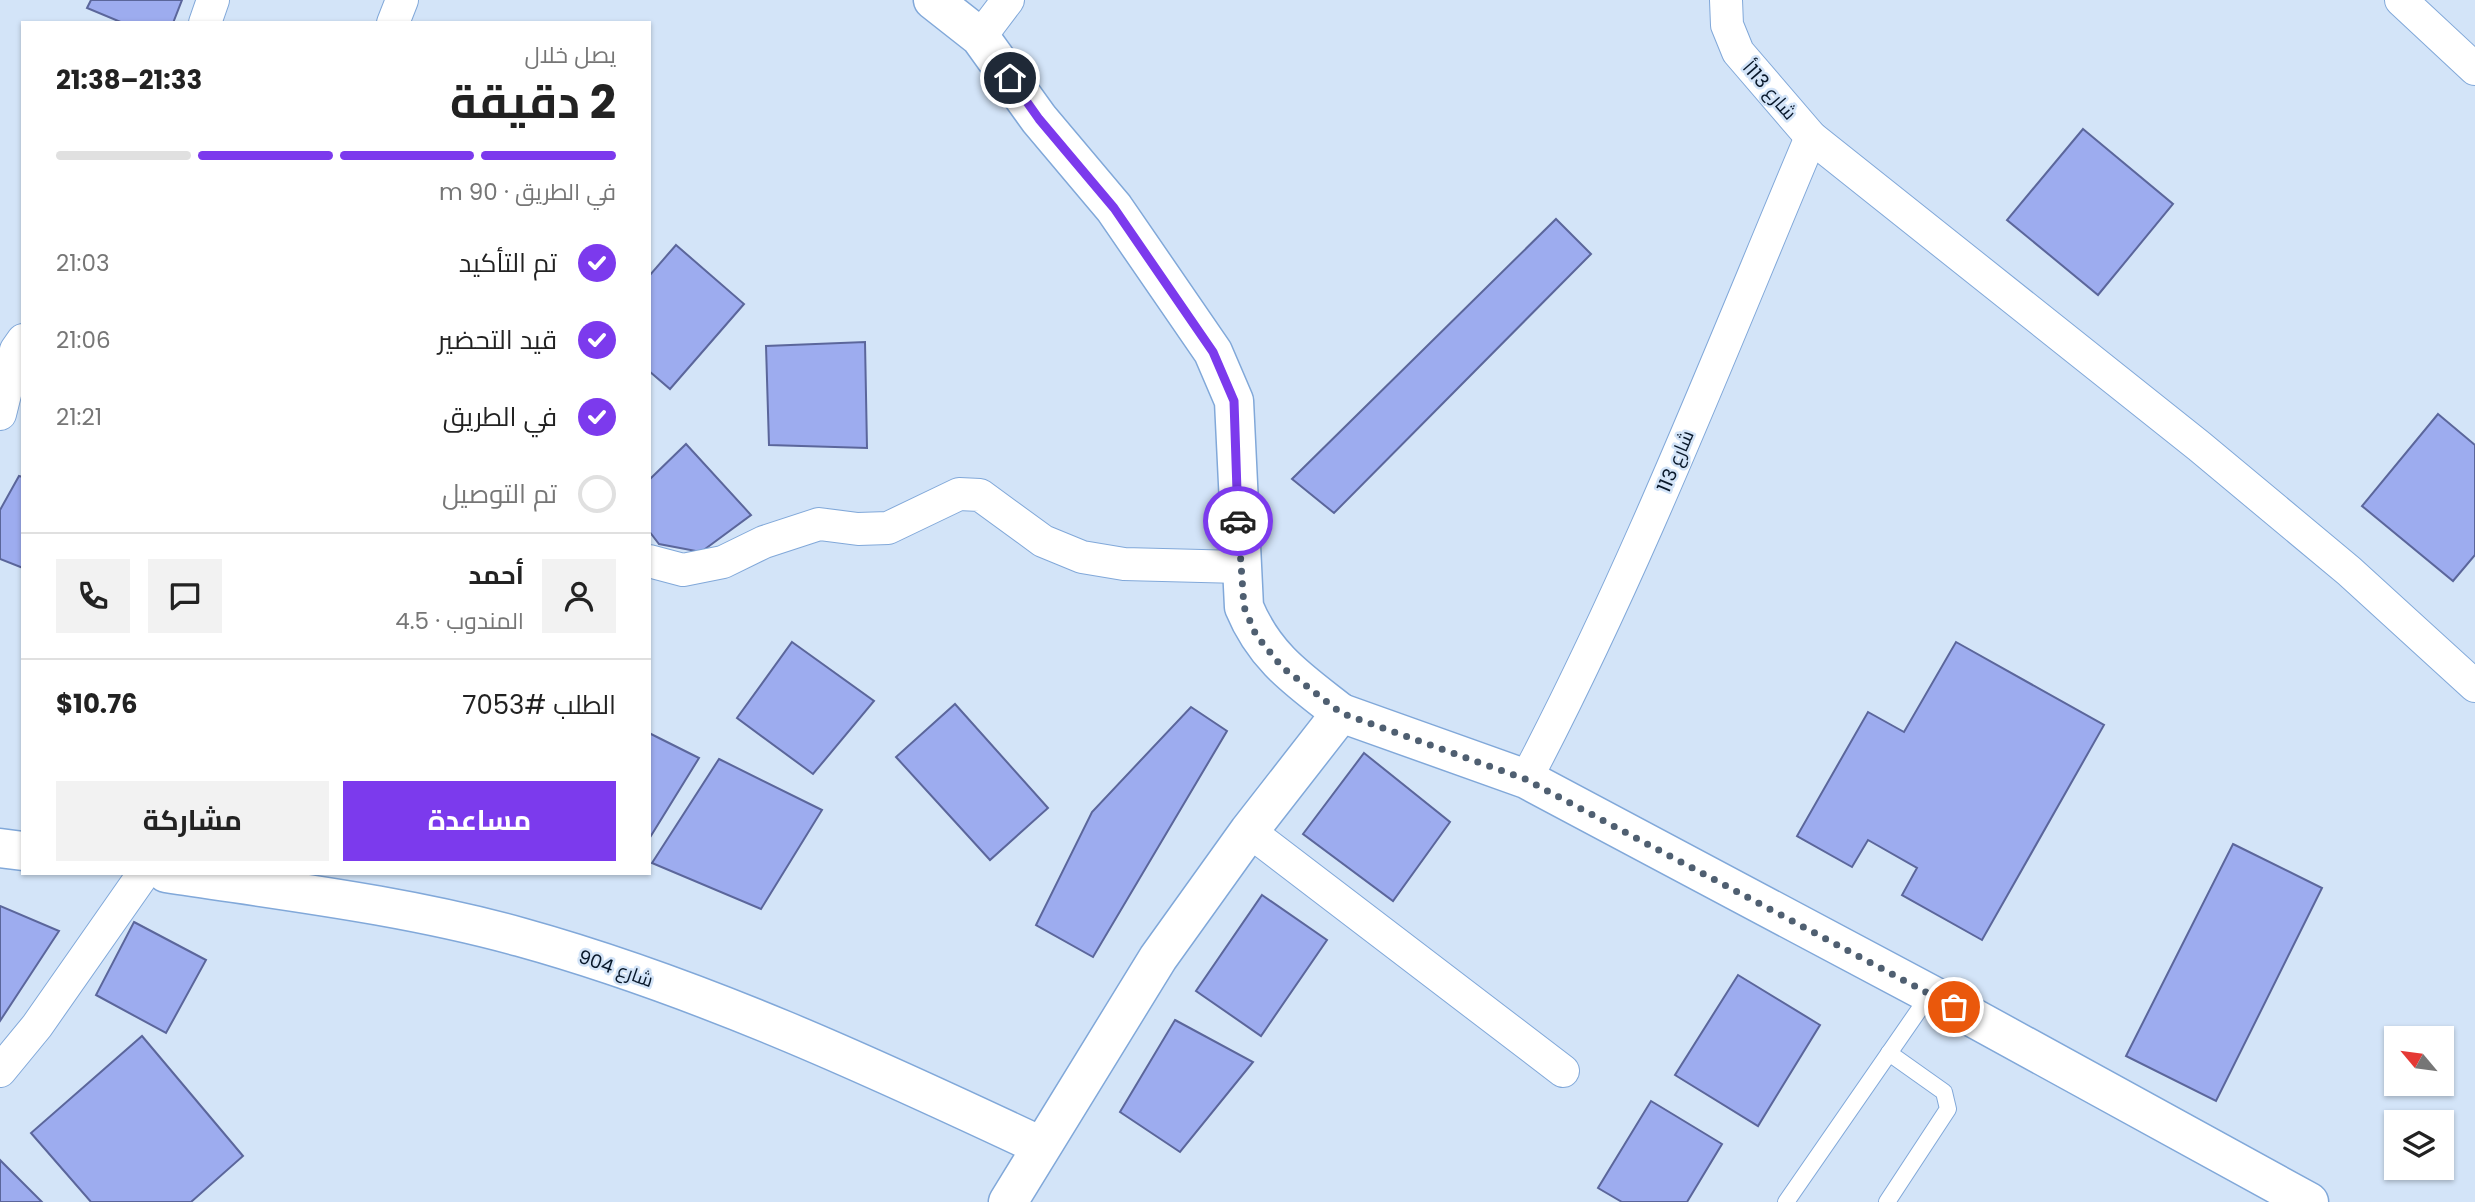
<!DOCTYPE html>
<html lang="ar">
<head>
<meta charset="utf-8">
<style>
  body { margin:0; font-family:Poppins,Cairo,sans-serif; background:#f2f2f2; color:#222; direction:rtl; height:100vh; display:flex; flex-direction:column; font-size:26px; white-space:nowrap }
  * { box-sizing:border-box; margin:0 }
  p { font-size:23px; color:#767676 }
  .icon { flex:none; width:38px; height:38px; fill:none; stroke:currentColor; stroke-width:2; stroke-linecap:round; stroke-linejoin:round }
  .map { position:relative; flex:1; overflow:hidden; direction:ltr }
  .drawer { position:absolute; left:21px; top:21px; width:630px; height:854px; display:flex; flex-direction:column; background:#fff; border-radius:0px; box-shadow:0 2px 5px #0004; direction:rtl }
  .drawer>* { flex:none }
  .needle { width:46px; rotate:299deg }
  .controls { position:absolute; left:2384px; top:1026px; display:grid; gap:14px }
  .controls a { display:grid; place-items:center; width:70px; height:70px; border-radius:0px; background:#fff; box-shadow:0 2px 5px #0004; font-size:35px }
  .pin { position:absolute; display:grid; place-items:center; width:60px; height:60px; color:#fff; margin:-30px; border:4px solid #fff; border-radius:50%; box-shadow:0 2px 7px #0007 }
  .courier { position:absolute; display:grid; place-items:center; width:70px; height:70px; margin:-35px; border:5px solid #7c3aed; border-radius:50%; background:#fff; color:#222; box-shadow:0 2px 9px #0007 }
  .head em { font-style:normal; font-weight:700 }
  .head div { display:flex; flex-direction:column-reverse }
  .head { display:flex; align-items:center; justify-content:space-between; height:119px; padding:0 35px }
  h1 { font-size:46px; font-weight:700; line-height:52px }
  .bar { display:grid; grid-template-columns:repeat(4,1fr); gap:10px 7px; align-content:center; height:84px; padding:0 35px }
  .bar i { height:9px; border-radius:5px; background:#e0e0e0 }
  .bar .selected { background:#7c3aed }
  .bar p { grid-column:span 4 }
  .line { display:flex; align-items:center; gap:18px; padding:0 35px; border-top:2px solid #e0e0e0 }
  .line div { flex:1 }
  .round { display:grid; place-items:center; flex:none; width:74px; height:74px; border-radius:0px; background:#f2f2f2 }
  ol { padding:0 35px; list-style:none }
  li { display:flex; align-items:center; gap:21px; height:77px }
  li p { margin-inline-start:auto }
  li .icon { padding:7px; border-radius:50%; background:#7c3aed; color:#fff; stroke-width:4 }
  li:last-child { color:#767676 }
  li i { width:38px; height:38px; border:4px solid #e0e0e0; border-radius:50% }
  .button { display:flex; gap:14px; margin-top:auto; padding:14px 35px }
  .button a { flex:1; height:80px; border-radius:0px; background:#7c3aed; color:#fff; font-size:28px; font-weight:700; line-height:80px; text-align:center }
  .button a+a { background:#f2f2f2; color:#222 }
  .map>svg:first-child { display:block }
  .building { fill:#9dacef; stroke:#5b669b; stroke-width:2 }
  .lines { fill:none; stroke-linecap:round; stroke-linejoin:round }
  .service-casing { stroke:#81a8d9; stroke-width:18 }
  .minor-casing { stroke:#81a8d9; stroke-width:34 }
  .tertiary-casing { stroke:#81a8d9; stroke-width:41 }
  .secondary-casing { stroke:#81a8d9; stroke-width:41 }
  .service { stroke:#fff; stroke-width:16 }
  .minor { stroke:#fff; stroke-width:32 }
  .tertiary { stroke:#fff; stroke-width:38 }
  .secondary { stroke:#fff; stroke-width:38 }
  .done { stroke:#4f5f71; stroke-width:7; stroke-dasharray:0 12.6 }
  .route { stroke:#7c3aed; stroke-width:9 }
  .labels { text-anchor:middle; stroke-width:5; stroke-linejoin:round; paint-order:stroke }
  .street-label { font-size:19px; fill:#081729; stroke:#d3e4f8 }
</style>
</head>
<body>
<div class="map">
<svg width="2475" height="1202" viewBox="0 0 2475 1202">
  <rect width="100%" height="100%" fill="#d3e4f8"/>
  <g class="building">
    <polygon points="91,0 182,0 173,23 123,23 87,8"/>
    <polygon points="2083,129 2173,204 2098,295 2007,220"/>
    <polygon points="1556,219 1591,254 1334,513 1292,479"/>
    <polygon points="676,245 744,304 670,389 649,371 649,276"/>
    <polygon points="865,342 867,448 769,445 766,346"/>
    <polygon points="2438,414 2475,445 2475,555 2453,581 2362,506"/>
    <polygon points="686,444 751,515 701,552 659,544 649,531 649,480"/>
    <polygon points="19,476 23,477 23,568 0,559 0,510"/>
    <polygon points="792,642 874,701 813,774 737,718"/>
    <polygon points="1956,642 2104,725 1982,940 1902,895 1917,868 1868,840 1852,867 1797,836 1868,712 1904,732"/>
    <polygon points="955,704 1048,808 990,860 896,757"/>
    <polygon points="1191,707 1227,731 1093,957 1036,925 1092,812"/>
    <polygon points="649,733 699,758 649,839"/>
    <polygon points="1364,753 1450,822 1393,901 1303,834"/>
    <polygon points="719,759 822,810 761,909 652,863"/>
    <polygon points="2233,844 2322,888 2216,1101 2126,1056"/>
    <polygon points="1262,895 1327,940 1261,1036 1196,991"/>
    <polygon points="0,906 59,931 0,1021"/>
    <polygon points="134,922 206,960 166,1033 96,995"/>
    <polygon points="1738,975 1820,1025 1758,1126 1675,1075"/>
    <polygon points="1175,1020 1253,1062 1180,1152 1120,1112"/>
    <polygon points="142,1036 243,1156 191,1202 91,1202 31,1133"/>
    <polygon points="1651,1101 1722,1144 1687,1202 1622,1202 1598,1188"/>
    <polygon points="0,1160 42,1202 0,1202"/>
  </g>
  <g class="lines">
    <g class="service-casing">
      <g id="service">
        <polyline points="1786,1202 1930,994"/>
        <polyline points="1887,1202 1948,1109 1944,1092 1889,1053"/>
      </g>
    </g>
    <g class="minor-casing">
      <g id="minor">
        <polyline points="1726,0 1727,25 1738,52 1811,137 2199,446 2349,571 2475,686"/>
        <polyline points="2401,0 2475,69"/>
        <polyline points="205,23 213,0"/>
        <polyline points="393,23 402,0"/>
        <polyline points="980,37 1008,0"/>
        <polyline points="0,414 16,350 23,340"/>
        <polyline points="649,561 683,570 723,562 764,542 819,524 858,529 888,528 959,494 980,495 1043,541 1082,557 1124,564 1240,567"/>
        <path d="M 1526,779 C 1635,572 1720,353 1811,137"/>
        <polyline points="1249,831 1563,1071"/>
        <polyline points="0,1071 37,1026 144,873"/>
      </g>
    </g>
    <g class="tertiary-casing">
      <path id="tertiary" d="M 933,0 L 980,37 L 1039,119 L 1114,208 L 1213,352 L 1234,401 L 1244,607 C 1265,658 1299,680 1341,713"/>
    </g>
    <g class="secondary-casing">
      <g id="secondary">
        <polyline points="0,848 23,851"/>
        <path d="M 166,873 C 284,891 405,905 520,937 C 700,987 873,1067 1041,1146"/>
        <polyline points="1008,1202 1158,958 1249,831 1341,713 1526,779 1930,994 2309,1202"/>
      </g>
    </g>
    <use href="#service" class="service"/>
    <use href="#minor" class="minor"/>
    <use href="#tertiary" class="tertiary"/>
    <use href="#secondary" class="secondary"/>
  </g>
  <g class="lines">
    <polyline class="done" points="1238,521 1244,607 1256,635 1282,667 1341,713 1525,779 1954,1007"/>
    <polyline class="route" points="1010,78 1039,119 1114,208 1213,352 1234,401 1238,521"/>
  </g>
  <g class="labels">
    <g class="street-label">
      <text transform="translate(1770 90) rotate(49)" y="7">شارع 113أ</text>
      <text transform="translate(1675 461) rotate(-67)" y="7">شارع 113</text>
      <text transform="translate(616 968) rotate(19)" y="7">شارع 904</text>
    </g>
  </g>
</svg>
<div class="controls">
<a><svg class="needle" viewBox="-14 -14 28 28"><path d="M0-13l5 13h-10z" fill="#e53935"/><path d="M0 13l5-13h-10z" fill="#767676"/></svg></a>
<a><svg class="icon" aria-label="layers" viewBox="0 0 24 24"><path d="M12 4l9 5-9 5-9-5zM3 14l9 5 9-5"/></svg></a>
</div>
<div class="pin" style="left:1954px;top:1007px;background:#ea580c"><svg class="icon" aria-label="bag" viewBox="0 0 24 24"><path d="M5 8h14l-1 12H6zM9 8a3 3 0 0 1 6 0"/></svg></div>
<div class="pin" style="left:1010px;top:78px;background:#1f2937"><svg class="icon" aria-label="home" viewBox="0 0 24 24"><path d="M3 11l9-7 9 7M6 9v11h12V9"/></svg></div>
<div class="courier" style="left:1238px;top:521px"><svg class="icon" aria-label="car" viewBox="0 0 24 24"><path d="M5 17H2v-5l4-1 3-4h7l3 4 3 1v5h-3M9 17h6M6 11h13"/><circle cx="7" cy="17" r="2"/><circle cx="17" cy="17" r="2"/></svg></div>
<section class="drawer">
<div class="head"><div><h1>2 دقيقة</h1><p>يصل خلال</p></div><em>21:33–21:38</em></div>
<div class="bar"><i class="selected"></i><i class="selected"></i><i class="selected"></i><i></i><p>في الطريق · 90 m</p></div>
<ol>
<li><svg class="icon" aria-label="check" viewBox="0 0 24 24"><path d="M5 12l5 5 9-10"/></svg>تم التأكيد<p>21:03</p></li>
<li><svg class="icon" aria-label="check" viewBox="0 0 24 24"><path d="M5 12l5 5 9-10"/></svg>قيد التحضير<p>21:06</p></li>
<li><svg class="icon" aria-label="check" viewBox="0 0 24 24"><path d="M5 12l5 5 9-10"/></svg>في الطريق<p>21:21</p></li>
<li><i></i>تم التوصيل</li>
</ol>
<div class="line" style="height:126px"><a class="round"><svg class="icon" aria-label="person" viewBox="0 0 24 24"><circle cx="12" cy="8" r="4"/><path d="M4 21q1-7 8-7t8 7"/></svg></a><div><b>أحمد</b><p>المندوب · 4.5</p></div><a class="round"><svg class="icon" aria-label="chat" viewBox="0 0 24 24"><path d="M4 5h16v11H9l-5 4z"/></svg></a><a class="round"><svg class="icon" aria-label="phone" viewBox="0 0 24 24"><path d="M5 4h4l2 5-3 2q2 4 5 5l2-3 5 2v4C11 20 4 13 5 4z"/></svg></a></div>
<div class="line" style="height:91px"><div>الطلب #7053</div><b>$10.76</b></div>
<div class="button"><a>مساعدة</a><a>مشاركة</a></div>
</section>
</div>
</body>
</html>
